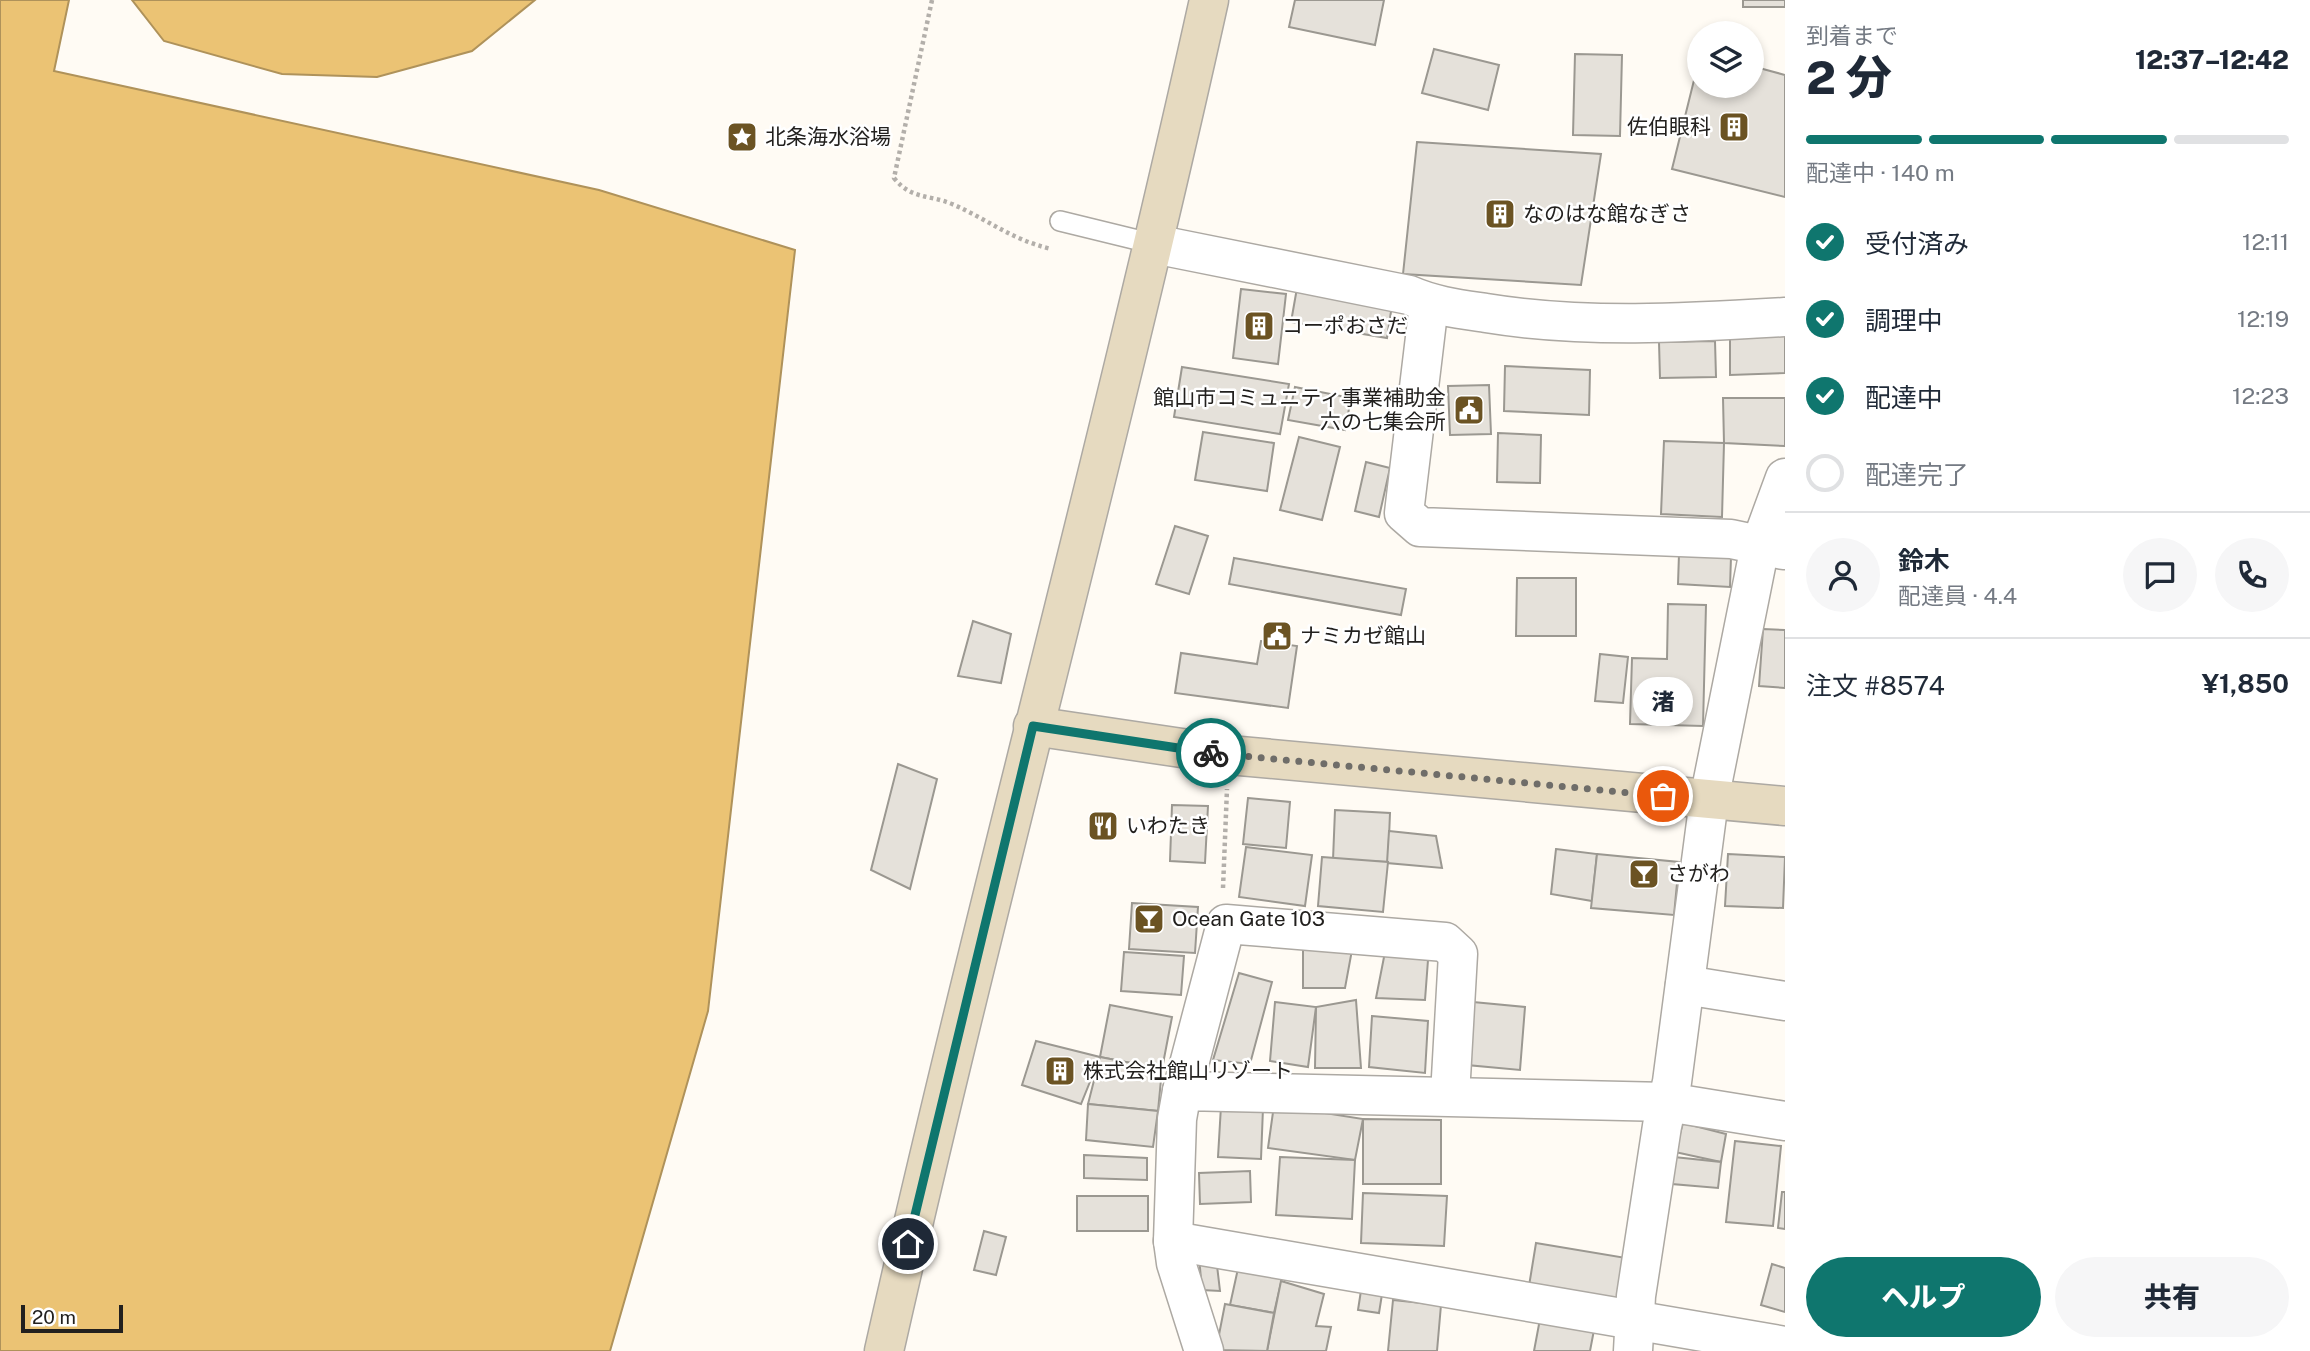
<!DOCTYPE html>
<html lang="ja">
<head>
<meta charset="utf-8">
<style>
  body { margin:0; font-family:"Public Sans","Noto Sans JP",sans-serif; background:#f6f6f7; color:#1f2937; height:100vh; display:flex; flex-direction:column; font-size:26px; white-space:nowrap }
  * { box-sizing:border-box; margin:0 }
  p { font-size:23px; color:#747a83 }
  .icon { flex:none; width:38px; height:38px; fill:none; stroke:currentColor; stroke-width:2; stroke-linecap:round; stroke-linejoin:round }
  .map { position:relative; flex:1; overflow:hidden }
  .sheet { display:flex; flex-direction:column; background:#fff; width:525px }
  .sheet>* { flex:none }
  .buttons { position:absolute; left:1687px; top:21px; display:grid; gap:14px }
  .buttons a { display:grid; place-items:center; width:77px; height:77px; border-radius:50%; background:#fff; box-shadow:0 4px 10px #0003; font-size:35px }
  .scale { position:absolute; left:21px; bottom:18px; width:102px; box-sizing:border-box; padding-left:7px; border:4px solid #22201e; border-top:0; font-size:19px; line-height:24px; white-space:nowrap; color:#22201e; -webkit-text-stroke:5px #fff; paint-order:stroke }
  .pin { position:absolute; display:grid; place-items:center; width:60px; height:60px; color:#fff; margin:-30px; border:4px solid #fff; border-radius:50%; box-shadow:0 2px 7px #0007 }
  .courier { position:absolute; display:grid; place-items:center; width:70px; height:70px; margin:-35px; border:5px solid #0f766e; border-radius:50%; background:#fff; color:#222; box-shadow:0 2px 9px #0007 }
  .bubble { position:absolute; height:49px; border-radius:24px; background:#fff; box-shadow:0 4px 10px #0003; font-size:23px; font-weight:800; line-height:49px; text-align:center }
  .headline em { font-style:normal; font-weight:800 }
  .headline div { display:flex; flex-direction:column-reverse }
  .headline { display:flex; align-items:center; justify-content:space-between; height:119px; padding:0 21px }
  h1 { font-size:46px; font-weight:800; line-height:52px }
  .bar { display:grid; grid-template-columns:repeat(4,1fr); gap:10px 7px; align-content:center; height:84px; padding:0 21px }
  .bar i { height:9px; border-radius:5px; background:#e0e1e3 }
  .bar .selected { background:#0f766e }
  .bar p { grid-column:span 4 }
  .line { display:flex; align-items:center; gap:18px; padding:0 21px; border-top:2px solid #e0e1e3 }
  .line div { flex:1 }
  .round { display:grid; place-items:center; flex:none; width:74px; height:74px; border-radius:37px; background:#f6f6f7 }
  ol { padding:0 21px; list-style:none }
  li { display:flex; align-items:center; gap:21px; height:77px }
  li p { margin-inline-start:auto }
  li .icon { padding:7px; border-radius:50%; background:#0f766e; color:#fff; stroke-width:4 }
  li:last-child { color:#747a83 }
  li i { width:38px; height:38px; border:4px solid #e0e1e3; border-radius:50% }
  .action { display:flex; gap:14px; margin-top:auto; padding:14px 21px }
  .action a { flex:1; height:80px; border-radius:42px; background:#0f766e; color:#fff; font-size:28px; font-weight:800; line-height:80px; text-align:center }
  .action a+a { background:#f6f6f7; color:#1f2937 }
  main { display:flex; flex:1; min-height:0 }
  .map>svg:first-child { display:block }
  .water { fill:#ebc374; stroke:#af925a; stroke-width:2 }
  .building { fill:#e5e1da; stroke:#9b9891; stroke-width:2 }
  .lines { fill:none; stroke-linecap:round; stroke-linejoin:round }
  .lane-casing { stroke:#ada9a3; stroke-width:22 }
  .street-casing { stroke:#ada9a3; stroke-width:41 }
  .secondary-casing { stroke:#ada9a3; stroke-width:41 }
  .path { stroke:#b3afaa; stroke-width:4.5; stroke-dasharray:3.5 3.5; stroke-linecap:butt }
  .lane { stroke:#fff; stroke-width:19 }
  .street { stroke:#fff; stroke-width:38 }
  .secondary { stroke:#e6dac0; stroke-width:38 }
  .done { stroke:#6f6d69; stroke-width:7; stroke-dasharray:0 12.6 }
  .route { stroke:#0f766e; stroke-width:9 }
  .labels { text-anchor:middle; stroke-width:5; stroke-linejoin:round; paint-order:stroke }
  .poi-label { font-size:21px; fill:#22201e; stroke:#fff; text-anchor:start }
</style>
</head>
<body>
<main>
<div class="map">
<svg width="1785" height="1351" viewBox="0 0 1785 1351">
  <rect width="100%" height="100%" fill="#fffbf4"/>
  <g class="water">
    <polygon points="0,0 69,0 54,71 599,190 795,250 708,1011 610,1351 0,1351"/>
    <polygon points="132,0 535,0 472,51 377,77 282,74 164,41"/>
  </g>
  <g class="building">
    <polygon points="1295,0 1384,0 1375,45 1289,27"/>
    <rect x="1743" y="0" width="42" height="7"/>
    <polygon points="1434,49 1499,65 1488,110 1422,93"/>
    <polygon points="1575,54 1622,55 1620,136 1573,135"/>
    <polygon points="1699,60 1699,86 1752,86 1752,66 1785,75 1785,197 1672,169"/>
    <polygon points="1417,142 1601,154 1581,285 1403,274"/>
    <polygon points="1297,288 1392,305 1387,338 1291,322"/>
    <polygon points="1241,289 1286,294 1278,364 1233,358"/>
    <polygon points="1785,332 1785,373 1730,375 1730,333"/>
    <polygon points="1715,341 1716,377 1660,378 1659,342"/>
    <polygon points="1505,366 1590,370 1589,415 1504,411"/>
    <polygon points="1182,367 1289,384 1280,434 1174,417"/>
    <polygon points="1489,385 1491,434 1450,435 1448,386"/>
    <polygon points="1295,387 1351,398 1345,430 1288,420"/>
    <polygon points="1723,398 1785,398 1785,446 1724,443"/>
    <polygon points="1203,432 1274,443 1267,491 1195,480"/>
    <polygon points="1498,433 1541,435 1540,483 1497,482"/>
    <polygon points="1299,437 1340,447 1322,520 1280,510"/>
    <polygon points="1664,441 1724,443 1722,517 1661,514"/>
    <polygon points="1366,462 1390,468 1379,517 1355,511"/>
    <polygon points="1175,526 1208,536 1189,594 1156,584"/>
    <polygon points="1679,554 1731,557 1730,587 1678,584"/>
    <polygon points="1234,558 1406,589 1401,615 1229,584"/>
    <polygon points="1517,578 1576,578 1576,636 1516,636"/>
    <polygon points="1668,604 1706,605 1703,726 1630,724 1632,658 1667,659"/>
    <polygon points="973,621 1011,634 1001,683 958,676"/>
    <polygon points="1763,629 1785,630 1785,688 1759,686"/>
    <polygon points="1261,641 1297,646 1288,708 1175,693 1181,653 1257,664"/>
    <polygon points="1600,654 1628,657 1623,703 1595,701"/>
    <polygon points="898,764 937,779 910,889 871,870"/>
    <polygon points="1248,798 1290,802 1286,848 1243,844"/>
    <polygon points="1172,805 1208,806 1205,863 1170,861"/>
    <polygon points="1335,810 1390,813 1388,862 1333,860"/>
    <polygon points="1389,831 1436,836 1442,868 1387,863"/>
    <polygon points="1246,847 1312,855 1305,906 1239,897"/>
    <polygon points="1556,849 1597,854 1592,901 1551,894"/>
    <polygon points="1597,854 1679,862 1674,915 1591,908"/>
    <polygon points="1728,854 1785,857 1783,908 1725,906"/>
    <polygon points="1322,857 1388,862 1383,912 1318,906"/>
    <polygon points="1132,903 1198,907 1195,953 1129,949"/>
    <polygon points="1303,950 1352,950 1345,988 1303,988"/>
    <polygon points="1124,952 1184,956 1181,995 1121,991"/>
    <polygon points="1385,952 1428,960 1425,1000 1376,998"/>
    <polygon points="1239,973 1272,982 1250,1064 1213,1060"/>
    <polygon points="1356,1000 1361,1068 1315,1068 1316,1007"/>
    <polygon points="1275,1002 1316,1007 1308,1067 1270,1061"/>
    <polygon points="1473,1002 1525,1007 1520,1070 1467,1065"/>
    <polygon points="1110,1005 1172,1017 1162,1069 1100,1057"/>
    <polygon points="1372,1016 1428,1021 1425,1073 1369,1067"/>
    <polygon points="1036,1041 1100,1057 1081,1104 1022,1085"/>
    <polygon points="1100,1057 1162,1069 1158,1111 1088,1104"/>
    <polygon points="1088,1104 1158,1111 1153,1147 1086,1140"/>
    <polygon points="1274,1105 1363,1119 1355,1160 1268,1148"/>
    <polygon points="1221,1106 1263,1108 1261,1159 1218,1157"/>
    <polygon points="1363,1119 1441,1120 1441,1184 1363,1184"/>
    <polygon points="1683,1123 1726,1134 1721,1162 1675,1152"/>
    <polygon points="1735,1141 1781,1146 1773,1226 1726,1222"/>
    <polygon points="1084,1155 1147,1158 1147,1180 1084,1178"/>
    <polygon points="1280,1157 1355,1160 1352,1219 1276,1215"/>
    <polygon points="1674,1157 1721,1162 1718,1188 1672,1184"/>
    <polygon points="1250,1171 1251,1202 1200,1204 1199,1173"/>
    <polygon points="1782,1192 1785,1192 1785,1229 1778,1228"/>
    <polygon points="1363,1193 1447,1196 1444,1246 1361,1243"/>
    <rect x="1077" y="1196" width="71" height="35"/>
    <polygon points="984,1231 1006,1237 996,1275 974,1270"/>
    <polygon points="1536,1243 1632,1259 1624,1303 1529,1286"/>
    <polygon points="1199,1257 1216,1257 1220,1291 1202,1290"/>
    <polygon points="1239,1264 1283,1274 1274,1313 1230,1305"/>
    <polygon points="1772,1264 1785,1268 1785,1312 1761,1305"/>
    <polygon points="1281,1281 1324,1294 1316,1326 1331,1327 1326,1351 1267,1351"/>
    <polygon points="1362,1284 1383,1288 1379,1313 1358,1310"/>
    <polygon points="1393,1300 1441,1305 1437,1351 1388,1351"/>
    <polygon points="1225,1304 1274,1313 1267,1351 1216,1350"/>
    <polygon points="1540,1319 1594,1330 1590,1351 1534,1351"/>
  </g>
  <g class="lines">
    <g class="lane-casing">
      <polyline id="lane" points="1060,221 1154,244"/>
    </g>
    <g class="street-casing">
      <g id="street">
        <path d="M 1154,244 L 1409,295 C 1434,306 1459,309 1486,313 C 1584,329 1686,323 1785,317"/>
        <polyline points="1429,304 1404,513 1420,527 1731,539 1783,550"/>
        <polyline points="1685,985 1785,1001"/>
        <polyline points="1182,1091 1226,924 1445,942 1458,954 1450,1095"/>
        <polyline points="1173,1241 1785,1346"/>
        <polyline points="1204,1351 1176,1263 1173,1241 1177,1119 1182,1091 1667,1102 1785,1121"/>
        <polyline points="1633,1351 1636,1296 1662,1126 1672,1082 1709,800 1760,546 1785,478"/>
      </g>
    </g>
    <g class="secondary-casing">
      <g id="secondary">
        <polyline points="1033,726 1229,755 1785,806"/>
        <path d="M 884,1351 C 986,899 1109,452 1209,0"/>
      </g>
    </g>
    <g class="path">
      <path d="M 932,0 L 894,178 C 912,200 928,194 952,204 C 989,220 1010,239 1051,249"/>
      <polyline points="1223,888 1227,789"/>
    </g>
    <use href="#lane" class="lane"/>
    <use href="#street" class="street"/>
    <use href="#secondary" class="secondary"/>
  </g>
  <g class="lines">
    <polyline class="done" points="1211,753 1663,796"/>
    <polyline class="route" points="908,1244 1033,726 1211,753"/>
  </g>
  <defs>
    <g id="building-square" transform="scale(1.575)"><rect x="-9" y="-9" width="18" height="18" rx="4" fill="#6b5323" stroke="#fff"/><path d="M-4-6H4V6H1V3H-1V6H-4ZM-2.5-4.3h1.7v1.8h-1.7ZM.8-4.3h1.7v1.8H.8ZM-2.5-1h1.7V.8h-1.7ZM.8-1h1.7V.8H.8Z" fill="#fff"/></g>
    <g id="sight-square" transform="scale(1.575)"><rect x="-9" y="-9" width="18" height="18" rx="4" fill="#6b5323" stroke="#fff"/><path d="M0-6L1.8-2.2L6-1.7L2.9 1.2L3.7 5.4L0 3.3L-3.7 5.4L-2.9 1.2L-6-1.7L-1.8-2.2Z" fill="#fff"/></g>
    <g id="civic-square" transform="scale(1.575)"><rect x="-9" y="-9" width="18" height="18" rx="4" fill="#6b5323" stroke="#fff"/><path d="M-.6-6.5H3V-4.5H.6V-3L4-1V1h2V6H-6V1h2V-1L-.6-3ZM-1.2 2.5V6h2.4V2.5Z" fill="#fff"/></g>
    <g id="restaurant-square" transform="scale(1.575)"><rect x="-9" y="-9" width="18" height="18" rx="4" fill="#6b5323" stroke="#fff"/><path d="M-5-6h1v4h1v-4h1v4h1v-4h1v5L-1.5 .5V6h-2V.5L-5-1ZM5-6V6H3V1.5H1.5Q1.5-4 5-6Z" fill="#fff"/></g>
    <g id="bar-square" transform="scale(1.575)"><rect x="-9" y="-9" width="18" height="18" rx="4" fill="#6b5323" stroke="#fff"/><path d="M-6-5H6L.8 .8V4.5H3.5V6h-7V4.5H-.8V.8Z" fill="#fff"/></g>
  </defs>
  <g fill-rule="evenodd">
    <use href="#building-square" x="1734" y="127"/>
    <use href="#sight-square" x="742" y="137"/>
    <use href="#building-square" x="1500" y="214"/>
    <use href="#building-square" x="1259" y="326"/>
    <use href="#civic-square" x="1469" y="410"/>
    <use href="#civic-square" x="1277" y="636"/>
    <use href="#restaurant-square" x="1103" y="826"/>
    <use href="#bar-square" x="1644" y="874"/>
    <use href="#bar-square" x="1149" y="919"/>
    <use href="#building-square" x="1060" y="1071"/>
  </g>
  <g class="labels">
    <g class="poi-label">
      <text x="1711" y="134" text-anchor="end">佐伯眼科</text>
      <text x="765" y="144">北条海水浴場</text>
      <text x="1523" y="221">なのはな館なぎさ</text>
      <text x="1282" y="333">コーポおさだ</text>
      <text x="1446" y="405" text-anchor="end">館山市コミュニティ事業補助金<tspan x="1446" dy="24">六の七集会所</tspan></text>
      <text x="1300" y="643">ナミカゼ館山</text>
      <text x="1126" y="833">いわたき</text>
      <text x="1667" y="881">さがわ</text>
      <text x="1172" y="926">Ocean Gate 103</text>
      <text x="1083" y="1078">株式会社館山リゾート</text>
    </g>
  </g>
</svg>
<div class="buttons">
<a><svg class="icon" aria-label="layers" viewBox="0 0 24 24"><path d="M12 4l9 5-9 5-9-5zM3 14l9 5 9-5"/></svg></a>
</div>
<div class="scale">20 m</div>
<div class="pin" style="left:1663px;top:796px;background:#ea580c"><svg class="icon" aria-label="bag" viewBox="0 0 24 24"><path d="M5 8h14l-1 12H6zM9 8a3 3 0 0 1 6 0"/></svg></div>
<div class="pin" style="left:908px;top:1244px;background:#1f2937"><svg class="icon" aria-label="home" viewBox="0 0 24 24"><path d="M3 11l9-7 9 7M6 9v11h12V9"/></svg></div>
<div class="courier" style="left:1211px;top:753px"><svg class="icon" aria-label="bike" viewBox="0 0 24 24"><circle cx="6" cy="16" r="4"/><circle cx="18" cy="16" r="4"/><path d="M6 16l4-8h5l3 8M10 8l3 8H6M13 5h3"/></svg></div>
<div class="bubble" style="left:1633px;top:677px;width:60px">渚</div>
</div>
<section class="sheet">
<div class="headline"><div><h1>2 分</h1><p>到着まで</p></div><em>12:37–12:42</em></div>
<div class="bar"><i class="selected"></i><i class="selected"></i><i class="selected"></i><i></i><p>配達中 · 140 m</p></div>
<ol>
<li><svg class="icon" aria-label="check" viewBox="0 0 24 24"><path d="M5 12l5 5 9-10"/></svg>受付済み<p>12:11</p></li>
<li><svg class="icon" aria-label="check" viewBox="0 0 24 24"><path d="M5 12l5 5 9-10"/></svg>調理中<p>12:19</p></li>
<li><svg class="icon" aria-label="check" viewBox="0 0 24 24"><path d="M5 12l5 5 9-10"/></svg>配達中<p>12:23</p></li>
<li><i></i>配達完了</li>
</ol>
<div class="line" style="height:126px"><a class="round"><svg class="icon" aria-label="person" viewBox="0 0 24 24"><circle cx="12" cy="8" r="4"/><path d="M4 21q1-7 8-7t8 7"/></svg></a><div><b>鈴木</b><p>配達員 · 4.4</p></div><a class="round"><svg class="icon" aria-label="chat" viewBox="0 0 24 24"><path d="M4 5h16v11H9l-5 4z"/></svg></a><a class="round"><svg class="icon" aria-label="phone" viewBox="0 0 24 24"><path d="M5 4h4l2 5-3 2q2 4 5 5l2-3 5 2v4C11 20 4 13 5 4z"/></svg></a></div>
<div class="line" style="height:91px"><div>注文 #8574</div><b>¥1,850</b></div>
<div class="action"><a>ヘルプ</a><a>共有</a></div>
</section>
</main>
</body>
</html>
